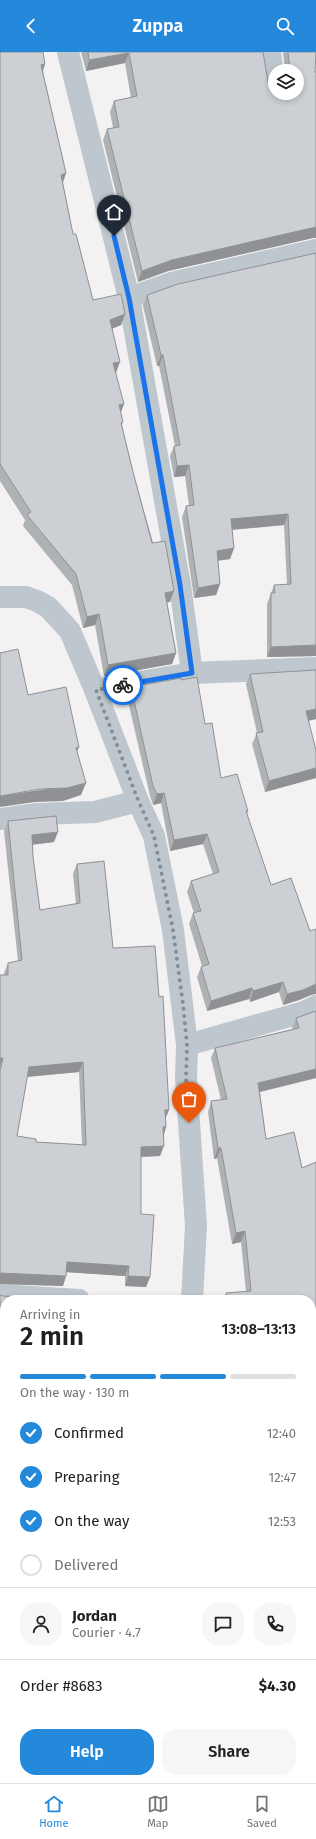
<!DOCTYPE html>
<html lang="en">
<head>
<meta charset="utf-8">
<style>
  body { margin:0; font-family:"Fira Sans",sans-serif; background:#f6f6f6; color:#202124; height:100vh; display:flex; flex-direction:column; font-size:15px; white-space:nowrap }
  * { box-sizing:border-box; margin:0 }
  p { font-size:13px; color:#757577 }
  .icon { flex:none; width:22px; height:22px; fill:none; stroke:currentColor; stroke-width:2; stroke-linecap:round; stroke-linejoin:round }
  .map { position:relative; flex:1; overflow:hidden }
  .sheet { position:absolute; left:0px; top:1243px; width:316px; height:488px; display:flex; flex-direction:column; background:#fff; border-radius:16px 16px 0 0; box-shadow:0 2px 6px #0003 }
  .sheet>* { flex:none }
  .tools { position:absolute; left:268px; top:12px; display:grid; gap:8px }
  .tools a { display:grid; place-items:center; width:36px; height:36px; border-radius:50%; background:#fff; box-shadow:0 2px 6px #0003; font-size:20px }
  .pin { position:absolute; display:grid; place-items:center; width:34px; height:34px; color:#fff; margin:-41px -17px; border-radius:50% 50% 50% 0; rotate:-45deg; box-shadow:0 0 4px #0007 }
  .pin .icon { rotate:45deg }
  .courier { position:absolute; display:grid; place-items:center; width:40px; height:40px; margin:-20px; border:3px solid #1a73e8; border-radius:50%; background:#fff; color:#222; box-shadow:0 1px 5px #0007 }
  .headline em { font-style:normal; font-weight:600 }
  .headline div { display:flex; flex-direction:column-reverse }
  .headline { display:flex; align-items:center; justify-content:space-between; height:68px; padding:0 20px }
  h1 { font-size:26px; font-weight:600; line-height:30px }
  .bar { display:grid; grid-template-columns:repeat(4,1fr); gap:6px 4px; align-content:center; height:48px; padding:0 20px }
  .bar i { height:5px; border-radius:3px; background:#e0e0e0 }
  .bar .on { background:#2488db }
  .bar p { grid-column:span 4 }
  .line { display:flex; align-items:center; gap:10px; padding:0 20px; border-top:1px solid #e0e0e0 }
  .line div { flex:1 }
  .round { display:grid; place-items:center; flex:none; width:42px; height:42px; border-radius:16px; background:#f6f6f6 }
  ol { padding:0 20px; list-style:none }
  li { display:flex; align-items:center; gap:12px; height:44px }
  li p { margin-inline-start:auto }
  li .icon { padding:4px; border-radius:50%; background:#2488db; color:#fff; stroke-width:4 }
  li:last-child { color:#757577 }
  li i { width:22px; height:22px; border:2px solid #e0e0e0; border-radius:50% }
  .action { display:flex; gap:8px; margin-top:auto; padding:8px 20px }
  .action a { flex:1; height:46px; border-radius:16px; background:#2488db; color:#fff; font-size:16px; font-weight:600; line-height:46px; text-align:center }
  .action a+a { background:#f6f6f6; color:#202124 }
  header { display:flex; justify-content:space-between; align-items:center; height:52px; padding:0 20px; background:#2488db; color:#fff; font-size:18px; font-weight:600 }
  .tabs { display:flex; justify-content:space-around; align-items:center; height:56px; border-top:1px solid #e0e0e0; background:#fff; font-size:11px; color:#757577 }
  .tabs a { display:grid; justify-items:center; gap:2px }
  .tabs .on { color:#2488db }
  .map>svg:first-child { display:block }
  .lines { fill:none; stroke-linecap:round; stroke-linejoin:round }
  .minor { stroke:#bec7cd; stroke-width:22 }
  .wall { fill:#afb2b5; fill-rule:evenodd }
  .shaded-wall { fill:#8f9194 }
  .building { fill:#cccfd3; stroke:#8f9194; fill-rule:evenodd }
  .done { stroke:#858d92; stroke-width:4; stroke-dasharray:0 7.2 }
  .route { stroke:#1a73e8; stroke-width:5 }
</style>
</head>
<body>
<header><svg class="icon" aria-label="back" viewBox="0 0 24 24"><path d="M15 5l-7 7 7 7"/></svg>Zuppa<svg class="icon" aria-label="search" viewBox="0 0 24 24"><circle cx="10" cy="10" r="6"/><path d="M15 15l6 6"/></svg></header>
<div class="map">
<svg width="316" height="1731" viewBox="0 0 316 1731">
  <rect width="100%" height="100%" fill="#f3f1f2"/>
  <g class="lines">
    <g class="minor">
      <polyline points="68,0 129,246 180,533 192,621"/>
      <polyline points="270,0 274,34"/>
      <polyline points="129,246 171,231 316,198"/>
      <polyline points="0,545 26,545 37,549 48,555 70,579 95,638 138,749 154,784 173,878 187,993 186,1026 196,1174 192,1248"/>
      <polyline points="95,638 192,621 316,616"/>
      <polyline points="0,767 37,762 95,760 138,749"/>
      <polyline points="187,993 304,960 316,954"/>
      <polyline points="0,1243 79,1248"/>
      <polyline points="2,1470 5,1469"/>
      <polyline points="311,1594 316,1592"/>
      <polyline points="262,1726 264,1731"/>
      <polyline points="41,1731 50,1726"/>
    </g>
  </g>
  <g class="wall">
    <polygon points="0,0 45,12 43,20 66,121 63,131 73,182 93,248 125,262 121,273 112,277 116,321 121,361 123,370 122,373 133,420 170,550 167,550 176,601 172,612 104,624 95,573 83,576 72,533 23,474 25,468 0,429"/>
    <polygon points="81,0 263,0 268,30 273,35 297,41 297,19 285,19 283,0 316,0 315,20 313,186 168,219 138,230 103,88 107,77 113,76 110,60 114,49 131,46 125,11 86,19"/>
    <polygon points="316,201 316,604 267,605 267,552 274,533 287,533 284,473 232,478 234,496 230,507 218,509 220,532 216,543 194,546 182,465 186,454 189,454 185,424 174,425 170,404 174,394 175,394 159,314 157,314 143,254 147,243"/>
    <polygon points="250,622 316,667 308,669 316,698 316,726 265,740 252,692 257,681 246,632"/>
    <polygon points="181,628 205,672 221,726 248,759 247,762 271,833 311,943 299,948 283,953 279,940 250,950 249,947 207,959 197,925 201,915 202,914 189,872 193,861 194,861 187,840 191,829 213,822 203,792 170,799 161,751 153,753 150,744 127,645 131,635"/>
    <path d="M 8,769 L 54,790 L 32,793 L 33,805 L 40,858 L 76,852 L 73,822 L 77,812 L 113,896 L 166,1067 L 166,1075 L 164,1083 L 160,1104 L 141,1105 L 141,1162 L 150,1225 L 146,1235 L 125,1234 L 125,1224 L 67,1220 L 63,1234 L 0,1232 L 0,923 L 4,923 L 4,921 L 8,911 L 18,909 L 4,779 ZM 79,1020 L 82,1093 L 36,1090 L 17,1084 L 27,1025 Z"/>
    <polygon points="316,959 316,1026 260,1040 266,1087 294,1080 302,1116 316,1110 316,1354 311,1354 311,1248 224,1248 226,1241 246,1240 241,1190 232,1192 217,1106 214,1107 208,1060 211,1049 221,1048 211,1006 215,996 292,977 292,976 296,966"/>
    <polygon points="0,1243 3,1244 5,1248 5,1334 0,1333"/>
  </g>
  <g class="shaded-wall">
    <polygon points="129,1 125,11 86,19 89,8"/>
    <polygon points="45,12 41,23 41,13"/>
    <polygon points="66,121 62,132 61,123"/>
    <polygon points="316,175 316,186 313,186 168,219 138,230 142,219 172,208"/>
    <polygon points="125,262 121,273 106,279 110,268"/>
    <polygon points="161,303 163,303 159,314 157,314"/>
    <polygon points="120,310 116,321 109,322 113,311"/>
    <polygon points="124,352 120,363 119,353"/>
    <polygon points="189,413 185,424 174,425 177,414"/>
    <polygon points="288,462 284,473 227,478 231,467"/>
    <polygon points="234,496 230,507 213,509 217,499"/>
    <polygon points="220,532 216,543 194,546 198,536"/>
    <polygon points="174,539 170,550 162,551 165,541"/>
    <polygon points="99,562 95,573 83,576 87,565"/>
    <polygon points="316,593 316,604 267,605 271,595"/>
    <polygon points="176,601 172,612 104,624 108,613"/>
    <polygon points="316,657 316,667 302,670 306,659"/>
    <polygon points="79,695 74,707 76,696"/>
    <polygon points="316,716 316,726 265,740 269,729"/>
    <polygon points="86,731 81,743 63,749 35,750 0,755 0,744"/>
    <polygon points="164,741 161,751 153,753 157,742"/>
    <polygon points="58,780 54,790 28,793 32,783"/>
    <polygon points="207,782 203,792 170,799 174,788"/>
    <polygon points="283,930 279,940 250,950 253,939"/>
    <polygon points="315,932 316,932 316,942 311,943 299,948 283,953 287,942"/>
    <polygon points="252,936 249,947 207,959 211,949"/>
    <polygon points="0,1006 3,1006 0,1013"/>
    <polygon points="83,1010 79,1020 25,1025 29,1015"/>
    <polygon points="316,1017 316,1026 255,1041 258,1031"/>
    <polygon points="165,1058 169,1058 165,1068"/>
    <polygon points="163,1075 166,1075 163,1085"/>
    <polygon points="164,1094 160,1104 137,1105 141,1095"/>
    <polygon points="218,1096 221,1096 217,1106 214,1107"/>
    <polygon points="245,1179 241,1190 232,1192 236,1181"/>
    <polygon points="67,1210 129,1214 125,1224 64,1220"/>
    <polygon points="0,1221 66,1224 63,1234 0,1232"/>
    <polygon points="128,1224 150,1225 146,1235 125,1234"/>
    <polygon points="311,1343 316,1344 316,1354 311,1354"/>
    <rect x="0" y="1570" width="5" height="11"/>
    <polygon points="316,1570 316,1580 311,1581 311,1572"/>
    <polygon points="316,1619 316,1628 311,1630 311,1620"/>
    <polygon points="316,1701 316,1711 311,1712 311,1702"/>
    <polygon points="5,1712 5,1714 2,1722 0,1723 0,1714"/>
  </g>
  <g class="building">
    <polygon points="0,0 43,0 45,12 41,13 66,121 61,123 73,182 76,182 93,248 121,242 125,262 110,268 120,310 113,311 124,352 119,353 123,370 121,371 133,420 152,491 165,489 174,539 165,541 176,601 108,613 99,562 87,565 76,522 27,463 31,460 0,412"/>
    <polygon points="88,0 263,0 268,30 273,35 275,35 275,41 297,41 297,19 290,19 288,0 316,0 315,20 316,20 316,175 172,208 142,219 107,77 119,75 114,49 137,44 129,1 89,8"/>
    <polygon points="316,201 316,593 271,595 271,541 275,541 274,533 291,532 288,462 231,467 234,496 217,499 220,532 198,536 186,454 194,453 189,413 177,414 174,394 180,393 163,303 161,303 147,243 178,232"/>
    <polygon points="18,597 28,643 66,635 79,695 76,696 86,731 67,736 40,737 0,744 0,601"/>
    <polygon points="316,618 316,657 306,659 316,698 316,716 269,729 256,681 263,680 250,622"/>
    <polygon points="197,625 205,672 212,671 221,726 237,722 248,759 246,759 271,833 291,826 310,879 316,877 316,932 303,938 287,942 283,930 253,939 252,936 211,949 201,915 209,912 193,861 201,859 191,829 219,820 207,782 174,788 164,741 157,742 153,734 131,635 181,626 181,628"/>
    <path d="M 56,764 L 58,780 L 32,783 L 33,805 L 40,858 L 80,851 L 77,812 L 104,809 L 113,896 L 155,894 L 159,945 L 163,944 L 169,1058 L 165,1058 L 166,1075 L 163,1075 L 164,1094 L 141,1095 L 141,1162 L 154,1163 L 150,1225 L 128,1224 L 129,1214 L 67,1210 L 66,1224 L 0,1221 L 0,1019 L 3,1006 L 0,1006 L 0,923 L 8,923 L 8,911 L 22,908 L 8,769 ZM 83,1010 L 86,1093 L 36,1090 L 36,1087 L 17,1084 L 29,1015 Z"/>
    <polygon points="316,959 316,1017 258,1031 266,1087 294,1080 302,1116 316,1110 316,1344 311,1343 311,1248 227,1248 226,1241 251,1239 245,1179 236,1181 221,1096 218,1096 211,1049 227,1047 215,996 299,976 296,966"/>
    <polygon points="0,1243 3,1244 59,1248 5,1248 5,1322 0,1321"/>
    <polygon points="316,1378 316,1570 311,1572 311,1379"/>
    <polygon points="5,1498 5,1570 0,1570 0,1499"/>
    <polygon points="311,1595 313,1596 316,1595 316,1619 311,1620"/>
    <polygon points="316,1671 316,1701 311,1702 311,1672"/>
    <polygon points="0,1691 5,1708 5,1712 0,1714"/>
    <polygon points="74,1726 116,1726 119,1731 131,1726 258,1726 262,1731 59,1731"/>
  </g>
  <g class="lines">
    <polyline class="done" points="123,633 96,638 138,748 154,784 173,878 183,952 187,993 186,1026 189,1071"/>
    <polyline class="route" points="114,184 129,246 180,533 192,621 123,633"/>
  </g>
</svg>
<div class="tools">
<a><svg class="icon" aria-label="layers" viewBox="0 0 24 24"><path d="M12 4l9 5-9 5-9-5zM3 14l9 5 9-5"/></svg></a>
</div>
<div class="pin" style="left:189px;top:1071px;background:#ea580c"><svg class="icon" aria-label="bag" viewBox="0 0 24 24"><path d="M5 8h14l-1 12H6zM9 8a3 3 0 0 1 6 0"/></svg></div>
<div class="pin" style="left:114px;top:184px;background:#1f2937"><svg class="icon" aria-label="home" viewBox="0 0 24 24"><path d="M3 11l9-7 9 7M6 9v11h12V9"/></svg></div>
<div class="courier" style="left:123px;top:633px"><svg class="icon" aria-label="bike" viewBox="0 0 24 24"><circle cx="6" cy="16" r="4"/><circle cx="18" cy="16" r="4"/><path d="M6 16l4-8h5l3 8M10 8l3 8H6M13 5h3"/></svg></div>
<section class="sheet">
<div class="headline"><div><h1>2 min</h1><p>Arriving in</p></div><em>13:08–13:13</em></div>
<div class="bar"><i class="on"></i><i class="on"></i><i class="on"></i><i></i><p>On the way · 130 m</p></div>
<ol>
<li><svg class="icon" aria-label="check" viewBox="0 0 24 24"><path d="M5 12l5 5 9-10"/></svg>Confirmed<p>12:40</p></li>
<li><svg class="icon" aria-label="check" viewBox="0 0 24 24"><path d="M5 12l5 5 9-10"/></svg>Preparing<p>12:47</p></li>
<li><svg class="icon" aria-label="check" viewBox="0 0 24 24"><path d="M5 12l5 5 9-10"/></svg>On the way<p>12:53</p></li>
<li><i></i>Delivered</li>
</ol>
<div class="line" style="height:72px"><a class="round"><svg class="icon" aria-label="person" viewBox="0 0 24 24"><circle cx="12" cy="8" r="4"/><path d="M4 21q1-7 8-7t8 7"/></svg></a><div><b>Jordan</b><p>Courier · 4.7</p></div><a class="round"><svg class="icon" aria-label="chat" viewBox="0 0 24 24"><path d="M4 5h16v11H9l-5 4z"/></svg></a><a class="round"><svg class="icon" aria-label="phone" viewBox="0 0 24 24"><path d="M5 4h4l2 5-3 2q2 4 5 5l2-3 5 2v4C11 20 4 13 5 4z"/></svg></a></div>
<div class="line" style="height:52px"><div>Order #8683</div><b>$4.30</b></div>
<div class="action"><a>Help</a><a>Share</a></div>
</section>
</div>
<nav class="tabs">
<a class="on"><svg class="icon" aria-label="home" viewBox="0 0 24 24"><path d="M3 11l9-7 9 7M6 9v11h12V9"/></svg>Home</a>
<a><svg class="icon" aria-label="map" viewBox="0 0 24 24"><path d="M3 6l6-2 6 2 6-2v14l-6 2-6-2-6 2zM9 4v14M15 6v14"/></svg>Map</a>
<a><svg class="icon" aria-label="saved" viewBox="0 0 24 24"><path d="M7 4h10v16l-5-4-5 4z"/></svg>Saved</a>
</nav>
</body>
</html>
